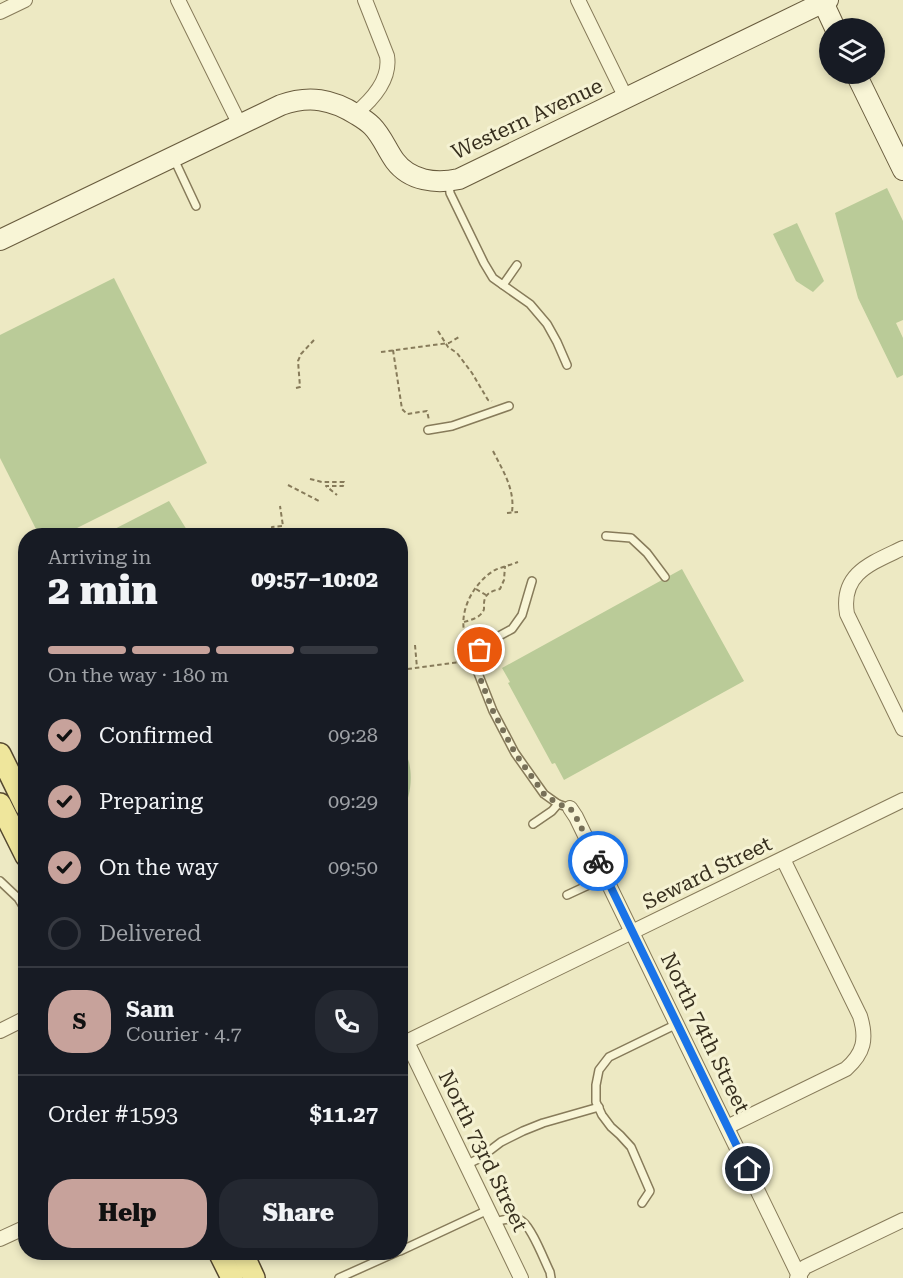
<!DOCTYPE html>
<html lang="en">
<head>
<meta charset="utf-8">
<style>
  body { margin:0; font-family:"Roboto Serif",serif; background:#242831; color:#f1f3f6; height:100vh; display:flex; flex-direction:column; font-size:22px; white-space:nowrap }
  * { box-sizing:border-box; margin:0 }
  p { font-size:20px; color:#9ea1a6 }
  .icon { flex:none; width:33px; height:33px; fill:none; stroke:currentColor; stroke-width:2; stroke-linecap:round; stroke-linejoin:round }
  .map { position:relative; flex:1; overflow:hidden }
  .side { position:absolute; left:18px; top:528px; width:390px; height:732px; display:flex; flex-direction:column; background:#171b24; border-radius:24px; box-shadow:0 3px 9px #0003 }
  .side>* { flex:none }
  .fabs { position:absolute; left:819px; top:18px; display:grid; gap:12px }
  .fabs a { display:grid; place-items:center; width:66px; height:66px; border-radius:50%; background:#171b24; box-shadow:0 3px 9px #0003; font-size:30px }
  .pin { position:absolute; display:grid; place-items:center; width:51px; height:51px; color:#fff; margin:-26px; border:3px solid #fff; border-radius:50%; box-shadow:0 2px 6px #0007 }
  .courier { position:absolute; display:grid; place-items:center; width:60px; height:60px; margin:-30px; border:4px solid #1a73e8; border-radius:50%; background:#fff; color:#222; box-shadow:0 2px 8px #0007 }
  .head em { font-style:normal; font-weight:800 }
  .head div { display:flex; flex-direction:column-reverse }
  .head { display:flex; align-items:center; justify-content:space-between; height:102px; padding:0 30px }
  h1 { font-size:39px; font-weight:800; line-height:45px }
  .bar { display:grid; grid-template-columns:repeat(4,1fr); gap:9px 6px; align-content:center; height:72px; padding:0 30px }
  .bar i { height:8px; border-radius:4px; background:#363941 }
  .bar .selected { background:#c7a29b }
  .bar p { grid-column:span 4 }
  .line { display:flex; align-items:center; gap:15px; padding:0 30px; border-top:2px solid #363941 }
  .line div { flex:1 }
  .round { display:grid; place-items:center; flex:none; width:63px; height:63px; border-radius:24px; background:#242831 }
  ol { padding:0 30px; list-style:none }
  li { display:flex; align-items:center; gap:18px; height:66px }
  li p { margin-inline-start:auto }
  li .icon { padding:6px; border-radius:50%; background:#c7a29b; color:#111; stroke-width:4 }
  li:last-child { color:#9ea1a6 }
  li i { width:33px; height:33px; border:3px solid #363941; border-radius:50% }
  .cta { display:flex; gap:12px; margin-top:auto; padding:12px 30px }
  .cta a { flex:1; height:69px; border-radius:24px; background:#c7a29b; color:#111; font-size:24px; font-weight:800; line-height:69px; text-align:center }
  .cta a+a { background:#242831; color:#f1f3f6 }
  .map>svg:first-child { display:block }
  .green { fill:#bacb98 }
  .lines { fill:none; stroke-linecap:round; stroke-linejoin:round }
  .lane-casing { stroke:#877b5a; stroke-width:10 }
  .street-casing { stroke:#877b5a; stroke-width:16 }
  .secondary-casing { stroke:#695c3e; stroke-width:22 }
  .primary-casing { stroke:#55482f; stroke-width:24 }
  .path { stroke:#877b5a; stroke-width:2; stroke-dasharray:4.5 3; stroke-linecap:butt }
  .lane { stroke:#f8f5d6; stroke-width:7 }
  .street { stroke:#f8f5d6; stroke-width:14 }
  .secondary { stroke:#f8f5d6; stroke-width:20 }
  .primary { stroke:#efe69c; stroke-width:21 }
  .done { stroke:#777058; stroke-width:6; stroke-dasharray:0 10.8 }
  .route { stroke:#1a73e8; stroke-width:8 }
  .labels { text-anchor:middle; stroke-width:6; stroke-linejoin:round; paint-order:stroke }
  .street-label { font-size:21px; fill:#372f1e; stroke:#f5f2d3 }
</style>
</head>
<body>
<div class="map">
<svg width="903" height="1278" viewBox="0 0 903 1278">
  <rect width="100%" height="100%" fill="#ede9c3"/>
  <g class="green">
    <polygon points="887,188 903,221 903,320 896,323 903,338 903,375 897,378 858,298 835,213"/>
    <polygon points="797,223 824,281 813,292 796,281 773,234"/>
    <polygon points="114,278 207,463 63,535 39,535 0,458 0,335"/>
    <polygon points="169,501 190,535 103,535"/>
    <polygon points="682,569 744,681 564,780 555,763 552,764 508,683 510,682 502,668"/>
    <path d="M 400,744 C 403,749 407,755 409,762 C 413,779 410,800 401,814 Z"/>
  </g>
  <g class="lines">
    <g class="lane-casing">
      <g id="lane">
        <polyline points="174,159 196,206"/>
        <polyline points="449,183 450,193 484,263 493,278 530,304 547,324 557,342 567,365"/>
        <polyline points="503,285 517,265"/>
        <polyline points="428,430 452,426 509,406"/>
        <polyline points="606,536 631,538 647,553 665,577"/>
        <polyline points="532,581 522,615 512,629 488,642 480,650 476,660 478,673 493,711 515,753 544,794 558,804 570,808"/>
        <polyline points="533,824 552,811 558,804"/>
        <polyline points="0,881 18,898 26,911"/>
        <polyline points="567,895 606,877"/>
        <polyline points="466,1165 480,1158 501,1142 523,1131 543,1123 599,1107"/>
        <polyline points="642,1203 650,1191 631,1147 620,1135 611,1127 602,1115 596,1102 596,1085 599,1070 609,1057 677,1024"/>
        <path d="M 494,1222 C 502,1220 514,1216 522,1221 C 532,1228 544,1260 550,1272 L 551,1278"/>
        <polyline points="400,1251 488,1210"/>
        <polyline points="339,1278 397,1252"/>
      </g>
    </g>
    <g class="street-casing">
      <g id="street">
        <polyline points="178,0 240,125"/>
        <polyline points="578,0 626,98"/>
        <polyline points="0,12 25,0"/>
        <path d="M 355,114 C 372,100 391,80 387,56 L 365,0"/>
        <path d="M 903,548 C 872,563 840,573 847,614 L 903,729"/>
        <polyline points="570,808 576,817 800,1278"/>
        <polyline points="0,1031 26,1018"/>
        <polyline points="407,1042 521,1278"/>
        <polyline points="400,1045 903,800"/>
        <path d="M 727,1127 L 846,1069 C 864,1053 867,1039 860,1016 L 783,859"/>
        <polyline points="0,1239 26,1227"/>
        <polyline points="797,1278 805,1267 903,1220"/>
      </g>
    </g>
    <g class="secondary-casing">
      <g id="secondary">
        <polyline points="822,0 835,28"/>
        <polyline points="856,74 903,170"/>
        <path d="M 0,240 L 281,105 C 309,95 332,99 357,115 C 362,118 368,122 372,126 C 382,136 387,150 395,161 C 410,181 436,184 459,179 L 828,0"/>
      </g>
    </g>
    <g class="primary-casing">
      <g id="primary">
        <polyline points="0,754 26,807"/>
        <polyline points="0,804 26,856"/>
        <polyline points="219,1252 232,1278"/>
        <polyline points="242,1252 254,1278"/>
      </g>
    </g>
    <g class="path">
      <polyline points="438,331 448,347 457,353 472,373 488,400 492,401"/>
      <polyline points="393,350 402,409 407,414 427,411 429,420"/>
      <polyline points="381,352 449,343 459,337"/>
      <polyline points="296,388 300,387 298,361 301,354 314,340"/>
      <path d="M 493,451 C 503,471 515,489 512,512"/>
      <polyline points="310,479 322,482 344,482 343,486 326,486 337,495"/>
      <polyline points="288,485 319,501"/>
      <polyline points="507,513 518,512"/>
      <polyline points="272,529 272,527 283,526 280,506"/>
      <polyline points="476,589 486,595"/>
      <path d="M 464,622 C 471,620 482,617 484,609 C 484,607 484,606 484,604 C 484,594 491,591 500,589 L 504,580 L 505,566"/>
      <path d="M 465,635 C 458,611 474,582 495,570 C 502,567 511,565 518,562"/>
      <polyline points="415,645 417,668"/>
      <polyline points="400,670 468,661"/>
    </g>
    <use href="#lane" class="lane"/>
    <use href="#street" class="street"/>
    <use href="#secondary" class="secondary"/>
    <use href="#primary" class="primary"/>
  </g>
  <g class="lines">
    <polyline class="done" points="480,650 476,660 478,673 493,711 515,753 544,794 558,804 570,808 576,817 598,861"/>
    <polyline class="route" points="598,861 748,1169"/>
  </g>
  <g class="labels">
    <g class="street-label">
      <text transform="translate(527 119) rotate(-25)" y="7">Western Avenue</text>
      <text transform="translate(707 873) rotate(-26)" y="7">Seward Street</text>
      <text transform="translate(705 1033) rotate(64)" y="7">North 74th Street</text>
      <text transform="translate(483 1151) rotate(64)" y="7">North 73rd Street</text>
    </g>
  </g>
</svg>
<div class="fabs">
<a><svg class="icon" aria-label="layers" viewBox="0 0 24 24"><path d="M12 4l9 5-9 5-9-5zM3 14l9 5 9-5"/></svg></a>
</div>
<div class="pin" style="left:480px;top:650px;background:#ea580c"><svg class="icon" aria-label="bag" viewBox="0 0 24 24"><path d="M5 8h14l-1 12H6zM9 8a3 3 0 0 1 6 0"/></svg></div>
<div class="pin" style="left:748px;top:1169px;background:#1f2937"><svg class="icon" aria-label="home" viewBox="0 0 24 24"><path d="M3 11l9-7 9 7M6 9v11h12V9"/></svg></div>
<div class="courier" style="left:598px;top:861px"><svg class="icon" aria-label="bike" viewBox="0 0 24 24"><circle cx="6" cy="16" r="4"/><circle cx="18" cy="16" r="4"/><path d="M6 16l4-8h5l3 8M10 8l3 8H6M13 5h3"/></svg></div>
<section class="side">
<div class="head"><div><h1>2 min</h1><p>Arriving in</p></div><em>09:57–10:02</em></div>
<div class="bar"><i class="selected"></i><i class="selected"></i><i class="selected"></i><i></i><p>On the way · 180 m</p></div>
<ol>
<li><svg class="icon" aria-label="check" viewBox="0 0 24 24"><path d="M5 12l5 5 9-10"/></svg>Confirmed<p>09:28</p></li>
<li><svg class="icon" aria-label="check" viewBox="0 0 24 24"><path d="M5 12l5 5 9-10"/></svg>Preparing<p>09:29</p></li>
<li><svg class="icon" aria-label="check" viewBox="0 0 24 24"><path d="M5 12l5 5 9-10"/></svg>On the way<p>09:50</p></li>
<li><i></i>Delivered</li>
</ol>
<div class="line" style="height:108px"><b class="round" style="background:#c7a29b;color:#111">S</b><div><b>Sam</b><p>Courier · 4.7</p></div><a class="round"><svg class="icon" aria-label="phone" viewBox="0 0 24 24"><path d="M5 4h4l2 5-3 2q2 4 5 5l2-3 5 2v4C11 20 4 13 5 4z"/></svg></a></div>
<div class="line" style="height:78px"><div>Order #1593</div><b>$11.27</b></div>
<div class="cta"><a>Help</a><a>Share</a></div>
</section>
</div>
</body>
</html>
